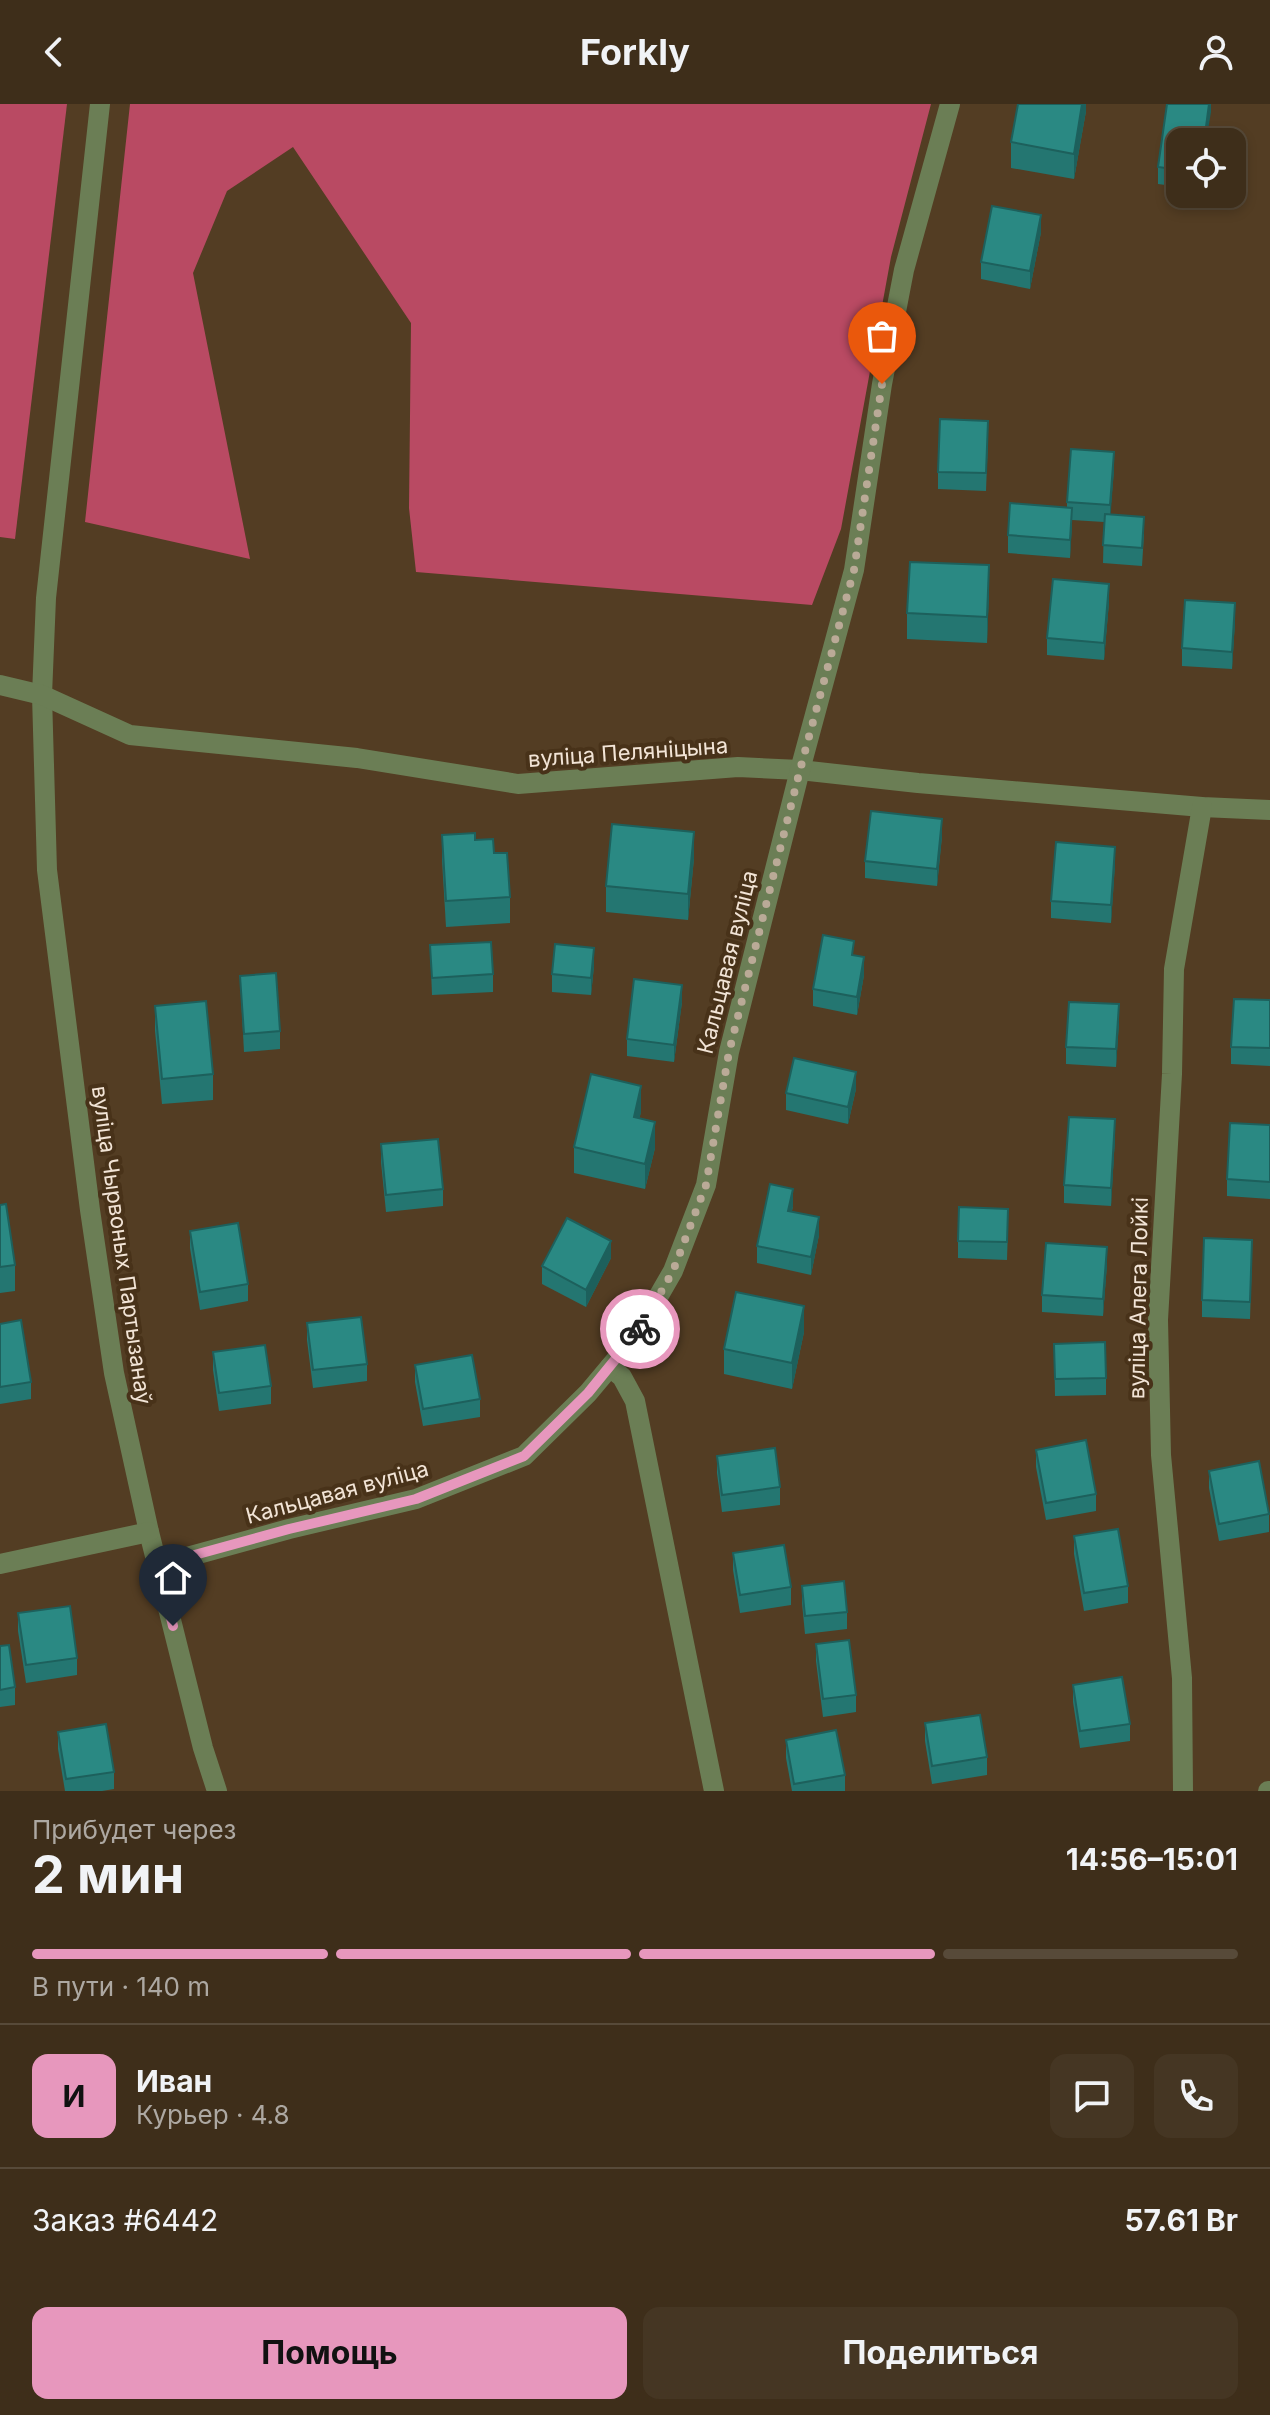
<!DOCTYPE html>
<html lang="ru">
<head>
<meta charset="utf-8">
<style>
  body { margin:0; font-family:Inter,sans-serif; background:#453623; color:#f1f3f6; height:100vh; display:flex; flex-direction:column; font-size:30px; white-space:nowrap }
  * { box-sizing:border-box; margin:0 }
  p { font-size:26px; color:#ada8a2 }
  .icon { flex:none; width:44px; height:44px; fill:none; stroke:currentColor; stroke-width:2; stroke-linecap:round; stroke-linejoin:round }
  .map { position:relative; height:1687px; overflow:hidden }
  .drawer { display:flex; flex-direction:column; background:#3e2e1a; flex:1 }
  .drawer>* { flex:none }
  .buttons { position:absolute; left:1166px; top:24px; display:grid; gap:16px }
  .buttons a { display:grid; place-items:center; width:80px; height:80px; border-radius:16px; background:#3e2e1a; box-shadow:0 4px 12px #0003,0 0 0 2px #574a39; font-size:40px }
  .pin { position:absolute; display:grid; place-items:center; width:68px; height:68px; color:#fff; margin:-82px -34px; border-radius:50% 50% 50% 0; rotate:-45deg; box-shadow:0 0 8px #0007 }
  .pin .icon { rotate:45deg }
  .courier { position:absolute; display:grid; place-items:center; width:80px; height:80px; margin:-40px; border:6px solid #e797bd; border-radius:50%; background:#fff; color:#222; box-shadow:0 2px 10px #0007 }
  .head em { font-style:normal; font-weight:700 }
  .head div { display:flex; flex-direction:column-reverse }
  .head { display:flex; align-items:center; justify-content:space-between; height:136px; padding:0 32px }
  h1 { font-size:52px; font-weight:700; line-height:60px }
  .bar { display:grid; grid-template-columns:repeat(4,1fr); gap:12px 8px; align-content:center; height:96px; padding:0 32px }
  .bar i { height:10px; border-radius:6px; background:#574a39 }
  .bar .active { background:#e797bd }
  .bar p { grid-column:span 4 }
  .line { display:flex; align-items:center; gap:20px; padding:0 32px; border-top:2px solid #574a39 }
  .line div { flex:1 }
  .round { display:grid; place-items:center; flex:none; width:84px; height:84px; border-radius:16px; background:#453623 }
  .action { display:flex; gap:16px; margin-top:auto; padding:16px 32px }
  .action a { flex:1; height:92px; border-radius:16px; background:#e797bd; color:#111; font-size:32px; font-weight:700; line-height:92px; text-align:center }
  .action a+a { background:#453623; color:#f1f3f6 }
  header { display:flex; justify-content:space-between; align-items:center; height:104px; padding:0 32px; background:#3e2e1a; font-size:36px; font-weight:700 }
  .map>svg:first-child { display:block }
  .forest { fill:#b94a63 }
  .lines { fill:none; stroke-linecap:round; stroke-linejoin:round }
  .minor { stroke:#6b7e55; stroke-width:20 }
  .wall { fill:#247671 }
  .shaded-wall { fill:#1d605c }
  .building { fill:#2a8983; stroke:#1d605c; stroke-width:2 }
  .done { stroke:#baaa97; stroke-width:8; stroke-dasharray:0 14.4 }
  .route { stroke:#e797bd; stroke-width:10 }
  .labels { text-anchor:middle; stroke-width:8; stroke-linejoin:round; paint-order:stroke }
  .street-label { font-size:22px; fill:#f2e4d6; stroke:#483219 }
</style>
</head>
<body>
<header><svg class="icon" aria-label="back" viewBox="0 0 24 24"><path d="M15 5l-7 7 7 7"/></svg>Forkly<svg class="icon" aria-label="person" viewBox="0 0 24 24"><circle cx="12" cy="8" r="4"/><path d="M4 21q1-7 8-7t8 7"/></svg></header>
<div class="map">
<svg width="1270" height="1687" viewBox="0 0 1270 1687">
  <rect width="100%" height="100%" fill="#533d23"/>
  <g class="forest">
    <polygon points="0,0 67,0 15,435 0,433"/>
    <polygon points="130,0 931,0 891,153 841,425 812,501 416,468 409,404 411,219 293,43 227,87 193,169 250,455 85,418"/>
  </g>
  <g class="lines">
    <g class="minor">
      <polyline points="100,0 46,494 42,591 47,766 90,1106 114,1269 149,1428 203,1644 217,1687"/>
      <polyline points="0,581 42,591 130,631 357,654 518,680 738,663 800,666 918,679 1202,703 1270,706"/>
      <polyline points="610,1263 622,1273 635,1297 714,1687"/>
      <polyline points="0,1460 149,1428"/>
      <polyline points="158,1461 289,1425 416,1395 524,1352 588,1289 635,1233 673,1167 706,1081 729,948 800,666 854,466 882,280 904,166 950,0"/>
      <polyline points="1183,1687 1182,1574 1161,1351 1158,1216 1172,970 1174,865 1202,703"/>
      <polyline points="1268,1687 1270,1687"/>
    </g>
  </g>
  <g class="wall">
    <polygon points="1086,0 1086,7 1074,75 1011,64 1011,38"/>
    <polygon points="1211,0 1211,8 1180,38 1180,83 1158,80 1158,63"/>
    <polygon points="1041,128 1030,185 981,175 981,158"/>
    <polygon points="988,334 986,387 938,385 938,368"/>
    <polygon points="1114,366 1110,411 1144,430 1142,462 1103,459 1104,418 1072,416 1070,454 1008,449 1008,431 1067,404 1067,398"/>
    <polygon points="989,487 987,539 907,535 907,509"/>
    <polygon points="1109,498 1104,556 1047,551 1047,534"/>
    <polygon points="1235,517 1232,565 1182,562 1182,544"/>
    <polygon points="442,731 475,736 494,749 510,793 510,819 446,823 442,756"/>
    <polygon points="942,732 937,782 865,774 865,757"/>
    <polygon points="694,754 688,816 606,808 606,782"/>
    <polygon points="1115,760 1111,819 1051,814 1051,797"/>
    <polygon points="430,841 493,870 493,888 432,891"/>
    <polygon points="854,852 864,871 857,911 813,902 813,885"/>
    <polygon points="594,862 591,891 552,888 552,870"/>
    <polygon points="240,872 280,927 280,945 244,948"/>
    <polygon points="1270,896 1270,962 1231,960 1231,943"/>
    <polygon points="682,898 674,958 627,952 627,935"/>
    <polygon points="155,902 213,970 213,996 162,1000 155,927"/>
    <polygon points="1119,918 1116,963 1066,960 1066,943"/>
    <polygon points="856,985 848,1020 786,1006 786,989"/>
    <polygon points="641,1008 639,1015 655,1044 645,1085 574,1069 574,1043"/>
    <polygon points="1270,1021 1270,1095 1227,1092 1227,1075"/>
    <polygon points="1115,1033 1111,1102 1064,1099 1064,1081"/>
    <polygon points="381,1040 443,1085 443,1102 386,1108 381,1058"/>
    <polygon points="0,1101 15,1161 15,1187 0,1189"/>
    <polygon points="793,1102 792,1107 819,1131 811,1171 757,1159 757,1142"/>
    <polygon points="1008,1122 1007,1156 958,1154 958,1137"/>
    <polygon points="190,1127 248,1180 248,1197 200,1206 190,1144"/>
    <polygon points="611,1154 586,1203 542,1180 542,1162"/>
    <polygon points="1252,1154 1250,1215 1202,1213 1202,1196"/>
    <polygon points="1107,1160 1103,1212 1042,1208 1042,1191"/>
    <polygon points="307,1219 367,1260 367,1277 313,1284 307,1236"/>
    <polygon points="0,1220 31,1278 31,1295 0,1300"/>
    <polygon points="804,1228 792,1285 724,1270 724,1245"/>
    <polygon points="1054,1240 1106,1274 1106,1291 1055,1292"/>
    <polygon points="213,1248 271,1282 271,1300 219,1307 213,1266"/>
    <polygon points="415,1261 480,1295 480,1313 423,1322 415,1278"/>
    <polygon points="1036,1346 1096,1390 1096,1407 1046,1416 1036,1363"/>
    <polygon points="717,1352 780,1383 780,1401 722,1408 717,1369"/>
    <polygon points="1209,1367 1269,1410 1269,1428 1219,1437 1209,1384"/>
    <polygon points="1074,1432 1128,1482 1128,1499 1084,1507 1074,1450"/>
    <polygon points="733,1449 791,1483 791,1501 740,1509 733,1466"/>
    <polygon points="802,1482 847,1508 847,1525 805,1530 802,1499"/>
    <polygon points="18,1509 77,1554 77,1571 26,1579 18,1527"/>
    <polygon points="816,1540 856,1591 856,1608 823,1613 816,1557"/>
    <polygon points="0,1542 15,1583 15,1601 0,1603"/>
    <polygon points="1073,1581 1130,1620 1130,1637 1080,1644 1073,1598"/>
    <polygon points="925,1619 987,1653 987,1671 932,1680 925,1637"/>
    <polygon points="58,1628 114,1668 114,1685 102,1687 65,1687 58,1645"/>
    <polygon points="786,1636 845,1671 845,1687 792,1687 786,1654"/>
  </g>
  <g class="shaded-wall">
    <polygon points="1082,0 1086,0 1086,7 1074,75 1074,50"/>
    <polygon points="1209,0 1211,0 1211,8 1206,38 1204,38"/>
    <polygon points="1041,111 1041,128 1030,185 1030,167"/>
    <polygon points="1114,348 1114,366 1110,419 1110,401"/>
    <polygon points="1072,404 1072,422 1070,454 1070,436"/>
    <polygon points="989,461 989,487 987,539 987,513"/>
    <polygon points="1109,480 1109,498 1104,556 1104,539"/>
    <polygon points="1235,499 1235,517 1232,565 1232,548"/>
    <polygon points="942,715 942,732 937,782 937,765"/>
    <polygon points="694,728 694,754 688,816 688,790"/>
    <polygon points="1115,743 1115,760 1111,819 1111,801"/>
    <polygon points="594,844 594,862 591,891 591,874"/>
    <polygon points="864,853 864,871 857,911 857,893"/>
    <polygon points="682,881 682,898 674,958 674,941"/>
    <polygon points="1119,900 1119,918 1116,963 1116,945"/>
    <polygon points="856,968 856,985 848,1020 848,1003"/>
    <polygon points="641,982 641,1008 634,1039 634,1013"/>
    <polygon points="1115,1015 1115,1033 1111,1102 1111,1084"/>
    <polygon points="655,1018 655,1044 645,1085 645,1060"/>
    <polygon points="793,1085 793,1102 788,1124 788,1107"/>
    <polygon points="819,1113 819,1131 811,1171 811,1153"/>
    <polygon points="611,1137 611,1154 586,1203 586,1186"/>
    <polygon points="1107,1143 1107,1160 1103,1212 1103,1195"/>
    <polygon points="804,1202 804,1228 792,1285 792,1259"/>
  </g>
  <g class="building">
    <polygon points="1018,0 1082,0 1074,50 1011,38"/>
    <polygon points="1167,0 1209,0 1204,38 1180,38 1180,66 1158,63"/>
    <polygon points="992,102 1041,111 1030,167 981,158"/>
    <polygon points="940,315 988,317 986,369 938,368"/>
    <polygon points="1071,345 1114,348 1110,401 1067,398"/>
    <polygon points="1010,399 1072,404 1070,436 1008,431"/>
    <polygon points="1105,410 1144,413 1142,444 1103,441"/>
    <polygon points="910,458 989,461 987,513 907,509"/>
    <polygon points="1053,475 1109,480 1104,539 1047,534"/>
    <polygon points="1185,496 1235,499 1232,548 1182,544"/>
    <polygon points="871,707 942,715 937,765 865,757"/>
    <polygon points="612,720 694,728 688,790 606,782"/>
    <polygon points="475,729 475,736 493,735 494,749 507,749 510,793 446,797 442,731"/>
    <polygon points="1056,738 1115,743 1111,801 1051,797"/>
    <polygon points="823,831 854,837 852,851 864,853 857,893 813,885"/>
    <polygon points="491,838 493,870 432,874 430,841"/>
    <polygon points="555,840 594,844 591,874 552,870"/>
    <polygon points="276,869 280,927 244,930 240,872"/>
    <polygon points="634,875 682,881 674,941 627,935"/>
    <polygon points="1234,895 1270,896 1270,944 1231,943"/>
    <polygon points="206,897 213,970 162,975 155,902"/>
    <polygon points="1069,898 1119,900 1116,945 1066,943"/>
    <polygon points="794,954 856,968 848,1003 786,989"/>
    <polygon points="591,970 641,982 634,1013 655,1018 645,1060 574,1043"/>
    <polygon points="1069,1013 1115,1015 1111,1084 1064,1081"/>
    <polygon points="1230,1019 1270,1021 1270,1078 1227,1075"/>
    <polygon points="438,1035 443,1085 386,1091 381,1040"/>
    <polygon points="770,1080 793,1085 788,1107 819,1113 811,1153 757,1142"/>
    <polygon points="6,1100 15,1161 0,1163 0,1101"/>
    <polygon points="959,1103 1008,1105 1007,1138 958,1137"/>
    <polygon points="567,1114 611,1137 586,1186 542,1162"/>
    <polygon points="238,1119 248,1180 200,1188 190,1127"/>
    <polygon points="1204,1134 1252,1136 1250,1198 1202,1196"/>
    <polygon points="1046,1139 1107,1143 1103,1195 1042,1191"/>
    <polygon points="736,1188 804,1202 792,1259 724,1245"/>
    <polygon points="361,1213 367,1260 313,1266 307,1219"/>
    <polygon points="21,1216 31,1278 0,1283 0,1220"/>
    <polygon points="1105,1238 1106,1274 1055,1275 1054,1240"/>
    <polygon points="265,1241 271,1282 219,1289 213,1248"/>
    <polygon points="472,1251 480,1295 423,1305 415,1261"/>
    <polygon points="1086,1336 1096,1390 1046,1399 1036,1346"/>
    <polygon points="775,1344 780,1383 722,1391 717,1352"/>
    <polygon points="1259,1357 1269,1410 1219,1420 1209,1367"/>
    <polygon points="1118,1425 1128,1482 1084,1489 1074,1432"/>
    <polygon points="784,1441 791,1483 740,1491 733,1449"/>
    <polygon points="844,1477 847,1508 805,1512 802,1482"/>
    <polygon points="70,1502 77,1554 26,1561 18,1509"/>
    <polygon points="849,1536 856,1591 823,1595 816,1540"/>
    <polygon points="9,1541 15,1583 0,1586 0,1542"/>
    <polygon points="1122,1573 1130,1620 1080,1627 1073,1581"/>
    <polygon points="980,1611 987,1653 932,1662 925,1619"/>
    <polygon points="106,1620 114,1668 66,1675 58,1628"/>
    <polygon points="836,1626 845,1671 794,1680 786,1636"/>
  </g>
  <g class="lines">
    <polyline class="done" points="640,1225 673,1167 706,1081 729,948 800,666 854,466 882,280"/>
    <polyline class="route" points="173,1522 158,1461 289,1425 416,1395 524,1352 588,1289 640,1225"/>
  </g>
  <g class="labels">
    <g class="street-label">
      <text transform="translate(628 648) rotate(-4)" y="8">вуліца Пеляніцына</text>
      <text transform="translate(727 858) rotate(-76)" y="8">Кальцавая вуліца</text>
      <text transform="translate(122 1141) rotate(82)" y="8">вуліца Чырвоных Партызанаў</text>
      <text transform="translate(1138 1194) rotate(-89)" y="8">вуліца Алега Лойкі</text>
      <text transform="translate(337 1388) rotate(-15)" y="8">Кальцавая вуліца</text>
    </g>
  </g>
</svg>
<div class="buttons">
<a><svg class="icon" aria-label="locate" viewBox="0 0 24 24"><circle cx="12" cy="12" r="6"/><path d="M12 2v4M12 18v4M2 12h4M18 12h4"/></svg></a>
</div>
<div class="pin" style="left:882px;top:280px;background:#ea580c"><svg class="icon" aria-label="bag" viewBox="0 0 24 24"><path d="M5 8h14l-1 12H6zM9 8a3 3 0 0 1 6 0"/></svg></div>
<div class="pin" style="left:173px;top:1522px;background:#1f2937"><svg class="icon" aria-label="home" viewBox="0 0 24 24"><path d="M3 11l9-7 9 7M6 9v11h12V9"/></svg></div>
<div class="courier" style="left:640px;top:1225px"><svg class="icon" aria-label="bike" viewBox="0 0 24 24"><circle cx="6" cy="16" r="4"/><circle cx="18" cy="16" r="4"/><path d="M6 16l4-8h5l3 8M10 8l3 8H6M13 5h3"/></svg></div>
</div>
<section class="drawer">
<div class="head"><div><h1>2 мин</h1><p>Прибудет через</p></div><em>14:56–15:01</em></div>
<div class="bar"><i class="active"></i><i class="active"></i><i class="active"></i><i></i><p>В пути · 140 m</p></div>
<div class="line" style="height:144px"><b class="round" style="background:#e797bd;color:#111">И</b><div><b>Иван</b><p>Курьер · 4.8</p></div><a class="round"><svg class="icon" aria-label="chat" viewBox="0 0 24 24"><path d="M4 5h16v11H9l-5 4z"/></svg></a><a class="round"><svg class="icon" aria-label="phone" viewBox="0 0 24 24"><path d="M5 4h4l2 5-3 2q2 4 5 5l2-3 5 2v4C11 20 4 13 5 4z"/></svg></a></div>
<div class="line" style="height:104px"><div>Заказ #6442</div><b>57.61 Br</b></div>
<div class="action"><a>Помощь</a><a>Поделиться</a></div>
</section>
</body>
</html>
